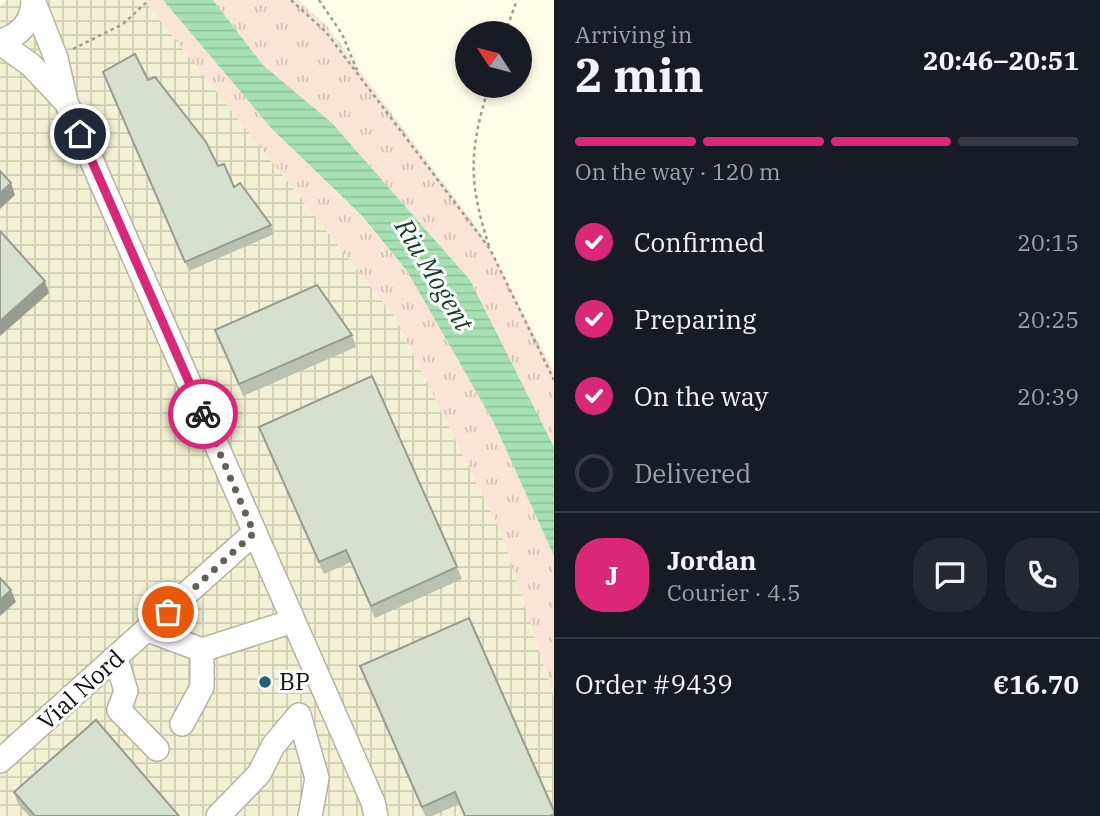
<!DOCTYPE html>
<html lang="en">
<head>
<meta charset="utf-8">
<style>
  body { margin:0; font-family:"IBM Plex Serif",serif; background:#242831; color:#f1f3f6; height:100vh; display:flex; flex-direction:column; font-size:26px; white-space:nowrap }
  * { box-sizing:border-box; margin:0 }
  p { font-size:23px; color:#9ea1a6 }
  .icon { flex:none; width:38px; height:38px; fill:none; stroke:currentColor; stroke-width:2; stroke-linecap:round; stroke-linejoin:round }
  .map { position:relative; flex:1; overflow:hidden }
  .side { display:flex; flex-direction:column; background:#171b24; width:546px }
  .side>* { flex:none }
  .needle { width:46px; rotate:306deg }
  .fabs { position:absolute; left:455px; top:21px; display:grid; gap:14px }
  .fabs a { display:grid; place-items:center; width:77px; height:77px; border-radius:50%; background:#171b24; box-shadow:0 4px 10px #0003; font-size:35px }
  .pin { position:absolute; display:grid; place-items:center; width:60px; height:60px; color:#fff; margin:-30px; border:4px solid #fff; border-radius:50%; box-shadow:0 2px 7px #0007 }
  .courier { position:absolute; display:grid; place-items:center; width:70px; height:70px; margin:-35px; border:5px solid #db2777; border-radius:50%; background:#fff; color:#222; box-shadow:0 2px 9px #0007 }
  .summary em { font-style:normal; font-weight:700 }
  .summary div { display:flex; flex-direction:column-reverse }
  .summary { display:flex; align-items:center; justify-content:space-between; height:119px; padding:0 21px }
  h1 { font-size:46px; font-weight:700; line-height:52px }
  .bar { display:grid; grid-template-columns:repeat(4,1fr); gap:10px 7px; align-content:center; height:84px; padding:0 21px }
  .bar i { height:9px; border-radius:5px; background:#363941 }
  .bar .current { background:#db2777 }
  .bar p { grid-column:span 4 }
  .line { display:flex; align-items:center; gap:18px; padding:0 21px; border-top:2px solid #363941 }
  .line div { flex:1 }
  .round { display:grid; place-items:center; flex:none; width:74px; height:74px; border-radius:28px; background:#242831 }
  ol { padding:0 21px; list-style:none }
  li { display:flex; align-items:center; gap:21px; height:77px }
  li p { margin-inline-start:auto }
  li .icon { padding:7px; border-radius:50%; background:#db2777; color:#fff; stroke-width:4 }
  li:last-child { color:#9ea1a6 }
  li i { width:38px; height:38px; border:4px solid #363941; border-radius:50% }
  main { display:flex; flex:1; min-height:0 }
  .map>svg:first-child { display:block }
  .industrial { fill:url(#industrial-grid) }
  .grass { fill:url(#grass-tufts) }
  .water { fill:url(#water-rules) }
  .lines { fill:none; stroke-linecap:round; stroke-linejoin:round }
  .minor-casing { stroke:#b5b4a0; stroke-width:26 }
  .path { stroke:#9d9c8d; stroke-width:2.5; stroke-dasharray:3.5 3.5; stroke-linecap:butt }
  .minor { stroke:#fff; stroke-width:23 }
  .wall { fill:#b9c1af }
  .shaded-wall { fill:#969d8f }
  .building { fill:#d7e0cc; stroke:#969d8f; stroke-width:2 }
  .done { stroke:#636256; stroke-width:7; stroke-dasharray:0 12.6 }
  .route { stroke:#db2777; stroke-width:9 }
  .poi-dot { fill:#216277; stroke:#fff; stroke-width:2.5 }
  .labels { text-anchor:middle; stroke-width:6; stroke-linejoin:round; paint-order:stroke }
  .poi-label { font-size:24px; fill:#0f0f08; stroke:#fff; text-anchor:start }
  .street-label { font-size:24px; fill:#0f0f08; stroke:#fff }
  .water-label { font-size:26px; font-style:italic; fill:#143f21; stroke:#fff }
</style>
</head>
<body>
<main>
<div class="map">
<svg width="554" height="816" viewBox="0 0 554 816">
  <defs>
    <pattern id="industrial-grid" width="8" height="8" patternUnits="userSpaceOnUse" patternTransform="scale(1.75)"><rect width="8" height="8" fill="#f3f1d4"/><path d="M0 4h8M4 0v8" fill="none" stroke="#cfcdb4"/></pattern>
    <pattern id="grass-tufts" width="24" height="20" patternUnits="userSpaceOnUse" patternTransform="scale(1.75)"><rect width="24" height="20" fill="#f9e4d6"/><path d="M3 7l-1-3M5 7V3M7 7l1-3M15 17l-1-3M17 17v-4M19 17l1-3" fill="none" stroke="#d4c2b6"/></pattern>
    <pattern id="water-rules" width="6" height="5" patternUnits="userSpaceOnUse" patternTransform="scale(1.75)"><rect width="6" height="5" fill="#a6e1b3"/><path d="M0 2.5h6" fill="none" stroke="#8ec098"/></pattern>
  </defs>
  <rect width="100%" height="100%" fill="#fffde8"/>
  <polygon class="industrial" points="7,0 144,0 395,317 501,532 554,697 554,816 0,816 0,5"/>
  <g class="grass">
    <polygon points="144,0 163,0 272,129 362,217 407,271 494,423 554,556 554,697 501,532 395,317"/>
    <polygon points="213,0 298,0 327,26 483,236 554,372 554,447 470,280 332,123 263,65"/>
  </g>
  <polygon class="water" points="163,0 213,0 263,65 332,123 470,280 554,447 554,556 494,423 407,271 362,216 272,129"/>
  <g class="lines">
    <g class="minor-casing">
      <g id="minor">
        <polyline points="33,0 56,58 66,102 373,802 376,816"/>
        <path d="M 0,41 C 20,36 33,21 33,0"/>
        <polyline points="0,43 31,65 64,100"/>
        <polyline points="148,630 202,650 202,687 182,724"/>
        <polyline points="202,650 293,621"/>
        <polyline points="116,658 126,691 119,710 157,749"/>
        <polyline points="0,761 254,533"/>
        <polyline points="218,816 259,774 273,746 299,715 317,778 310,816"/>
      </g>
    </g>
    <g class="path">
      <polyline points="291,0 326,32 490,249 554,380"/>
      <polyline points="319,0 342,34 357,70"/>
      <polyline points="505,33 517,0"/>
      <polyline points="73,49 123,24 149,0"/>
      <path d="M 489,246 C 468,181 469,151 489,86"/>
    </g>
    <use href="#minor" class="minor"/>
  </g>
  <g class="wall">
    <polygon points="103,72 148,80 234,187 271,225 274,234 189,271"/>
    <polygon points="215,330 352,335 356,347 243,396"/>
    <polygon points="259,427 457,567 462,579 375,618 351,562 324,574"/>
    <polygon points="360,666 554,811 554,816 464,816 459,804 432,816 425,816"/>
    <polygon points="14,792 179,816 29,816 18,804"/>
  </g>
  <g class="shaded-wall">
    <polygon points="11,183 15,195 0,209 0,193"/>
    <polygon points="45,281 49,293 0,336 0,321"/>
    <polygon points="11,590 16,602 0,616 0,600"/>
  </g>
  <g class="building">
    <polygon points="135,54 148,80 155,77 206,142 218,166 224,164 234,187 240,183 271,225 185,262 103,72"/>
    <polygon points="0,171 11,183 0,193"/>
    <polygon points="0,231 45,281 0,321"/>
    <polygon points="317,285 352,335 239,384 215,330"/>
    <polygon points="372,376 457,567 371,606 346,550 319,562 259,427"/>
    <polygon points="0,578 11,590 0,600"/>
    <polygon points="469,618 554,811 554,814 550,816 465,816 455,792 422,807 360,666"/>
    <polygon points="96,720 179,816 35,816 14,792"/>
  </g>
  <g class="lines">
    <polyline class="done" points="168,612 254,533 203,414"/>
    <polyline class="route" points="80,134 203,414"/>
  </g>
  <circle class="poi-dot" cx="265" cy="682" r="7"/>
  <g class="labels">
    <g class="poi-label">
      <text x="279" y="690">BP</text>
    </g>
    <g class="street-label">
      <text transform="translate(81 690) rotate(-42)" y="8">Vial Nord</text>
    </g>
    <g class="water-label">
      <text transform="translate(434 275) rotate(59)" y="9">Riu Mogent</text>
    </g>
  </g>
</svg>
<div class="fabs">
<a><svg class="needle" viewBox="-14 -14 28 28"><path d="M0-13l5 13h-10z" fill="#e53935"/><path d="M0 13l5-13h-10z" fill="#9ea1a6"/></svg></a>
</div>
<div class="pin" style="left:168px;top:612px;background:#ea580c"><svg class="icon" aria-label="bag" viewBox="0 0 24 24"><path d="M5 8h14l-1 12H6zM9 8a3 3 0 0 1 6 0"/></svg></div>
<div class="pin" style="left:80px;top:134px;background:#1f2937"><svg class="icon" aria-label="home" viewBox="0 0 24 24"><path d="M3 11l9-7 9 7M6 9v11h12V9"/></svg></div>
<div class="courier" style="left:203px;top:414px"><svg class="icon" aria-label="bike" viewBox="0 0 24 24"><circle cx="6" cy="16" r="4"/><circle cx="18" cy="16" r="4"/><path d="M6 16l4-8h5l3 8M10 8l3 8H6M13 5h3"/></svg></div>
</div>
<section class="side">
<div class="summary"><div><h1>2 min</h1><p>Arriving in</p></div><em>20:46–20:51</em></div>
<div class="bar"><i class="current"></i><i class="current"></i><i class="current"></i><i></i><p>On the way · 120 m</p></div>
<ol>
<li><svg class="icon" aria-label="check" viewBox="0 0 24 24"><path d="M5 12l5 5 9-10"/></svg>Confirmed<p>20:15</p></li>
<li><svg class="icon" aria-label="check" viewBox="0 0 24 24"><path d="M5 12l5 5 9-10"/></svg>Preparing<p>20:25</p></li>
<li><svg class="icon" aria-label="check" viewBox="0 0 24 24"><path d="M5 12l5 5 9-10"/></svg>On the way<p>20:39</p></li>
<li><i></i>Delivered</li>
</ol>
<div class="line" style="height:126px"><b class="round" style="background:#db2777;color:#fff">J</b><div><b>Jordan</b><p>Courier · 4.5</p></div><a class="round"><svg class="icon" aria-label="chat" viewBox="0 0 24 24"><path d="M4 5h16v11H9l-5 4z"/></svg></a><a class="round"><svg class="icon" aria-label="phone" viewBox="0 0 24 24"><path d="M5 4h4l2 5-3 2q2 4 5 5l2-3 5 2v4C11 20 4 13 5 4z"/></svg></a></div>
<div class="line" style="height:91px"><div>Order #9439</div><b>€16.70</b></div>
</section>
</main>
</body>
</html>
